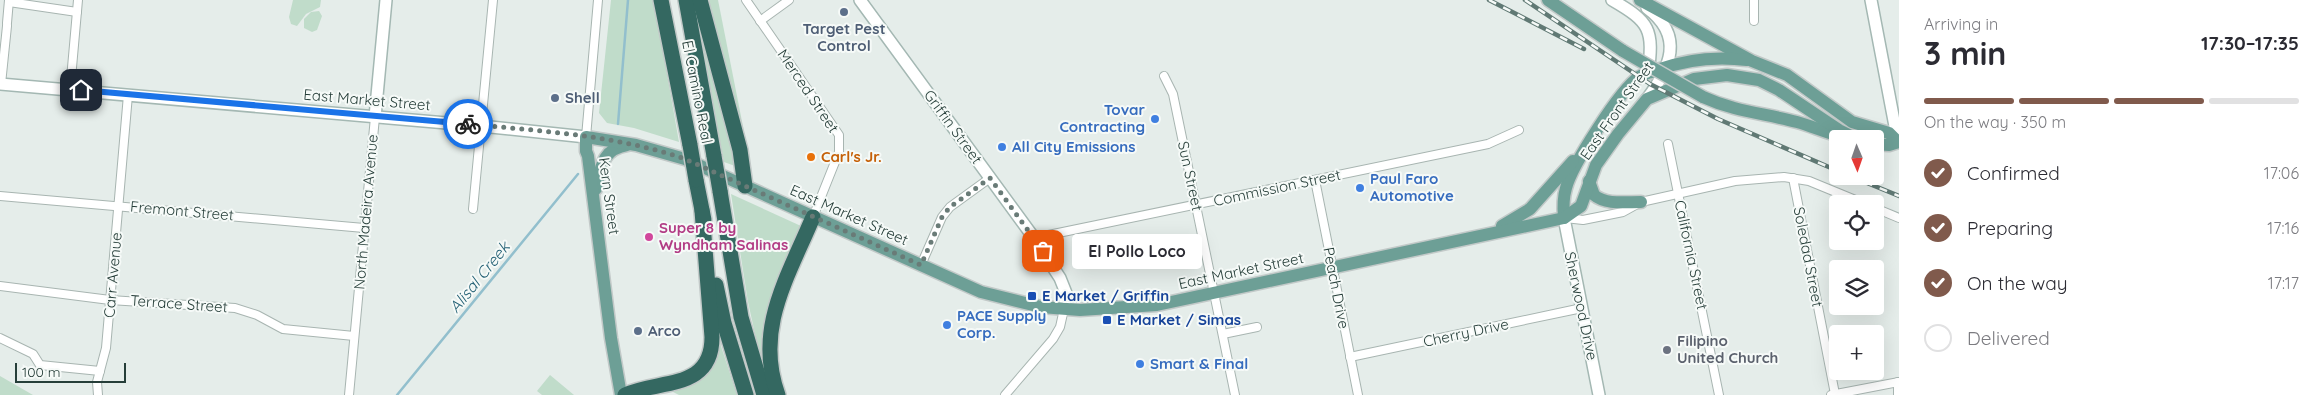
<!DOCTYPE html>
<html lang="en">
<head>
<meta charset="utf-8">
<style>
  body { margin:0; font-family:Quicksand,sans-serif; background:#f7f7f7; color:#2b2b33; height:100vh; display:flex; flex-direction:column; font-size:19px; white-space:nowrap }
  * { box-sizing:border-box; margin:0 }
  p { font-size:16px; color:#7c7c81 }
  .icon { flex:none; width:28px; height:28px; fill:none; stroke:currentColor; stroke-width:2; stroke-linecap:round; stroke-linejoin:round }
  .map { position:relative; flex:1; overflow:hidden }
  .drawer { display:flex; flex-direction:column; background:#fff; width:425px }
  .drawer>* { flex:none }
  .needle { width:32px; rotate:178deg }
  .tools { position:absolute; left:1829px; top:130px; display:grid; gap:10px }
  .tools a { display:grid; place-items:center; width:55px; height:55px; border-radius:5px; background:#fff; box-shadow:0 5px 20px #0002; font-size:25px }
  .scale { position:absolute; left:15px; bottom:12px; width:111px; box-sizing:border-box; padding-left:5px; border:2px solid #263e39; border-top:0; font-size:14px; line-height:18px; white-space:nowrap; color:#263e39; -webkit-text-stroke:4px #f6faf8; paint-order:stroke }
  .pin { position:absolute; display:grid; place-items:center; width:42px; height:42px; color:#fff; margin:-21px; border-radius:10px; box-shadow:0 2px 8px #0006 }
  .courier { position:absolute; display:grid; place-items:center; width:50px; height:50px; margin:-25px; border:4px solid #1a73e8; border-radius:50%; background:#fff; color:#222; box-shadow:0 1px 6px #0007 }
  .bubble { position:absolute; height:35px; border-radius:5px; background:#fff; box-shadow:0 5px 20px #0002; font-size:16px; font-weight:700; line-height:35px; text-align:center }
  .headline em { font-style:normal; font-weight:700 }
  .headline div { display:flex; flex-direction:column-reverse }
  .headline { display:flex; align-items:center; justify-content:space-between; height:85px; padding:0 25px }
  h1 { font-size:32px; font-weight:700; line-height:38px }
  .bar { display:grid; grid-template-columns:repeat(4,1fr); gap:8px 5px; align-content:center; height:60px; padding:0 25px }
  .bar i { height:6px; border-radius:4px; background:#e1e1e2 }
  .bar .selected { background:#805a4c }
  .bar p { grid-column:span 4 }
  ol { padding:0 25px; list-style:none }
  li { display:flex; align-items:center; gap:15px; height:55px }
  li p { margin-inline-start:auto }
  li .icon { padding:5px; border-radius:50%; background:#805a4c; color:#fff; stroke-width:4 }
  li:last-child { color:#7c7c81 }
  li i { width:28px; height:28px; border:2px solid #e1e1e2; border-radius:50% }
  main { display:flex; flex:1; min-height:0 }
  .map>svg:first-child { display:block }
  .green { fill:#c0dcca }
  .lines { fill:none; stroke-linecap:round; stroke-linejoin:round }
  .stream { stroke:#92bfcd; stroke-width:2.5 }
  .street-casing { stroke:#a8b5b1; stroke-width:10 }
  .secondary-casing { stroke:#a4b8b3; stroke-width:14 }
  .primary-casing { stroke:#c2c9c8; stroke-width:15 }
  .highway-casing { stroke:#c2c9c8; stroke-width:18 }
  .street { stroke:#fff; stroke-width:8 }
  .secondary { stroke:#fff; stroke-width:11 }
  .primary { stroke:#6d9f96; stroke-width:12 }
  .highway { stroke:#346861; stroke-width:15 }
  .rail-casing { stroke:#607974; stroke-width:4.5 }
  .rail { stroke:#f6faf8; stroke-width:2.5; stroke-dasharray:8; stroke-linecap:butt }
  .primary-bridge-casing { stroke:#c2c9c8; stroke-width:15; stroke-linecap:butt }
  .highway-bridge-casing { stroke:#c2c9c8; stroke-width:18; stroke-linecap:butt }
  .primary-bridge { stroke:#6d9f96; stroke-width:12 }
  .highway-bridge { stroke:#346861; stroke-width:15 }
  .done { stroke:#697b77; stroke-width:5; stroke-dasharray:0 9 }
  .route { stroke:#1a73e8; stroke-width:6 }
  .service-dot { fill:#5c6f8a; stroke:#f6faf8; stroke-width:2 }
  .shop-dot { fill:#3f7fe0; stroke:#f6faf8; stroke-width:2 }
  .food-dot { fill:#e8710a; stroke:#f6faf8; stroke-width:2 }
  .hotel-dot { fill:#d1479c; stroke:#f6faf8; stroke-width:2 }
  .transit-dot { fill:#1a4fb4; stroke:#f6faf8; stroke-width:2 }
  .worship-dot { fill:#6b7280; stroke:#f6faf8; stroke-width:2 }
  .labels { text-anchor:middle; stroke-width:4; stroke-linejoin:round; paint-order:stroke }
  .service-label { font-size:15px; font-weight:bold; fill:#4e5e75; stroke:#f6faf8; text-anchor:start }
  .street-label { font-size:15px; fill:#263e39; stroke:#f6faf8 }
  .shop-label { font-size:15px; font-weight:bold; fill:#366cbe; stroke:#f6faf8; text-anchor:start }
  .food-label { font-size:15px; font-weight:bold; fill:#c56008; stroke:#f6faf8; text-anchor:start }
  .hotel-label { font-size:15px; font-weight:bold; fill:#b23c85; stroke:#f6faf8; text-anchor:start }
  .transit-label { font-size:15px; font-weight:bold; fill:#164399; stroke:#f6faf8; text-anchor:start }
  .worship-label { font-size:15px; font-weight:bold; fill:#5b616d; stroke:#f6faf8; text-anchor:start }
  .water-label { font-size:16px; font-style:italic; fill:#246175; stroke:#f6faf8 }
</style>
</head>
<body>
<main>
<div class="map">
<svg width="1899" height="395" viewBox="0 0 1899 395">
  <rect width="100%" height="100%" fill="#e5edea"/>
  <g class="green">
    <polygon points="293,0 321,0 320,7 306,14 297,26 291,24 289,17"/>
    <polygon points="611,0 654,0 679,142 634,128 607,123 599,113"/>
    <polygon points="707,0 718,0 752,172 748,170"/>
    <polygon points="319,11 322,16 317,30 312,32 304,28 304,19 311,12"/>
    <polygon points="695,11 736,159 735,166 724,162"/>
    <polygon points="731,194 801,226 802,230 768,369 763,370 748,302"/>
    <path d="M 719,340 L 737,395 L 679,395 L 671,391 L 671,389 C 703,384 704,367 719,340 Z"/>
    <polygon points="550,375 574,395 542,395 537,391"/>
    <polygon points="0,376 33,395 0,395"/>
  </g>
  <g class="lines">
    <g class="stream">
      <polyline points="618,124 628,0"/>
      <polyline points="397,395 578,174"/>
    </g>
    <g class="street-casing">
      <g id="street">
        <polyline points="746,0 839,135 839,152 813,217"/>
        <polyline points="9,2 77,12"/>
        <polyline points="760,21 789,0"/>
        <polyline points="1754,21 1754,0"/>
        <polyline points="7,23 9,0"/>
        <polyline points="1164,76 1173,94 1235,395"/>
        <polyline points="1,84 7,26"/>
        <polyline points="70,90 78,0"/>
        <polyline points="586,137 598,0"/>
        <polyline points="1668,144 1719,395"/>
        <polyline points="1793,178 1835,394"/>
        <polyline points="1315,180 1358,395"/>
        <polyline points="0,196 364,228"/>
        <polyline points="1875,208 1899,218"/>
        <polyline points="473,209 493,0"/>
        <polyline points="1565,218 1583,220 1623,212 1641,202 1735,181 1784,177 1809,181 1865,204"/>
        <polyline points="1034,238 1488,144 1519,130"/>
        <polyline points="921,265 942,217 950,207 990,178"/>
        <polyline points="0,286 110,300 235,308 257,315 283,329 354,336"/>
        <polyline points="1223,334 1257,327"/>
        <polyline points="0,338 33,354 40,365 100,371"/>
        <polyline points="1350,357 1582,308"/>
        <polyline points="1898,382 1898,395"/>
        <polyline points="98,395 97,382 106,348 128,95"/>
        <polyline points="349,395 375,117"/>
        <polyline points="1005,395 1053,339 1060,327 1064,309"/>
        <polyline points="1831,395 1899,382"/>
      </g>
    </g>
    <g class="secondary-casing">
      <g id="secondary">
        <polyline points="860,0 1034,238 1060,278 1066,293 1064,309"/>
        <path d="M 1612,0 C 1650,22 1654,29 1648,74"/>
        <polyline points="1871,0 1898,142"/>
        <path d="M 1647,8 C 1685,36 1670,68 1647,99"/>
        <polyline points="0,84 481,126 586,137"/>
        <polyline points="375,117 386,0"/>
        <polyline points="1564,218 1599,395"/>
      </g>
    </g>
    <g class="primary-casing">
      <g id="primary">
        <polyline points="1548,0 1623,51"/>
        <polyline points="1640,0 1752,61 1787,75 1852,122 1889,133 1898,142"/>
        <path d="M 1703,97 C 1736,112 1763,113 1797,122 C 1815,127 1830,135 1849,138"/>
        <polyline points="1875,144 1889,145 1899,142"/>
        <path d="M 1589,181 L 1594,195 C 1606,205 1625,202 1641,202"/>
        <path d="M 596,189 C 601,167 602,149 627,145"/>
        <path d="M 1564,218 C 1563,207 1563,198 1566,188 C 1572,165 1620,90 1639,77 C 1644,74 1652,72 1657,70 C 1687,59 1715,56 1747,60"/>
        <polyline points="1502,226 1530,209 1573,161"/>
        <polyline points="621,395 611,338 588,156 586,151 586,137 636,145 685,159 981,292 1041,307 1080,310 1157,305 1564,218 1581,206 1596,165 1618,134 1647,99 1694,79 1727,75 1759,80 1779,90 1839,130 1857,139"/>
      </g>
    </g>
    <g class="highway-casing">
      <g id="highway">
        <polyline points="661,0 690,145"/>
        <polyline points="686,0 714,156"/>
        <polyline points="700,0 740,150 745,186"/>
        <polyline points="696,180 704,220"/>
        <polyline points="720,191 741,317 764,395"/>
        <polyline points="716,285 724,323 746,395"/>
        <path d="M 625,395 C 659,379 712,391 712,337 L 702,211"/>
        <path d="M 778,395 C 754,329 788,277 813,217"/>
      </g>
    </g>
    <use href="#street" class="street"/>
    <use href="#secondary" class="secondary"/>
    <use href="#primary" class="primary"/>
    <use href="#highway" class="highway"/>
    <g class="rail-casing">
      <g id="rail">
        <polyline points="1489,0 1584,49"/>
        <polyline points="1525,0 1650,84 1718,119 1838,171"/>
        <polyline points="1850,176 1899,196"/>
      </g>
    </g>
    <use href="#rail" class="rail"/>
    <g class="primary-bridge-casing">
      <polyline id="primary-bridge" points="1623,51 1703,97"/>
    </g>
    <g class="highway-bridge-casing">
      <g id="highway-bridge">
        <polyline points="690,145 696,180"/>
        <polyline points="714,156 720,191"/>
      </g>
    </g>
    <use href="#primary-bridge" class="primary-bridge"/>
    <use href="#highway-bridge" class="highway-bridge"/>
  </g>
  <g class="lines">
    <path class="done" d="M 468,124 C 540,131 616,135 685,159 L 921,265 L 942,217 L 950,207 L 990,178 L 1043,251"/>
    <polyline class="route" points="81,90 468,124"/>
  </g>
  <g class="service-dot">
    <circle cx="844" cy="12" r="5"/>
    <circle cx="555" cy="98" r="5"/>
    <circle cx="638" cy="331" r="5"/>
  </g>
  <g class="shop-dot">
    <circle cx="1155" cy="119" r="5"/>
    <circle cx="1002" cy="147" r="5"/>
    <circle cx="1360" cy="188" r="5"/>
    <circle cx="947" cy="325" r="5"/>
    <circle cx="1140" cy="364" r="5"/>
  </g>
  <circle class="food-dot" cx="811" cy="157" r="5"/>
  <circle class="hotel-dot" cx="649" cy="237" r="5"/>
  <g class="transit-dot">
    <rect x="1027" y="291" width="10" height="10" rx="2.5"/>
    <rect x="1102" y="315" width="10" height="10" rx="2.5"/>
  </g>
  <circle class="worship-dot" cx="1667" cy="350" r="5"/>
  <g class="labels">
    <g class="service-label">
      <text x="844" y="34" text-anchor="middle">Target Pest<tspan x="844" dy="17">Control</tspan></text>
      <text x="565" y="103">Shell</text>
      <text x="648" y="336">Arco</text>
    </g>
    <g class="street-label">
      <text transform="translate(808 91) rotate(56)" y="5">Merced Street</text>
      <text transform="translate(697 92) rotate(79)" y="5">El Camino Real</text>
      <text transform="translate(367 100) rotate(5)" y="5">East Market Street</text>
      <text transform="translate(1617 111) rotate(-55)" y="5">East Front Street</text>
      <text transform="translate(953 127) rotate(54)" y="5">Griffin Street</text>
      <text transform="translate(1190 176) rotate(78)" y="5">Sun Street</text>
      <text transform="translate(1277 188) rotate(-12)" y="5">Commission Street</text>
      <text transform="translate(609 196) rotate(82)" y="5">Kern Street</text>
      <text transform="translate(182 211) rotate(5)" y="5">Fremont Street</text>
      <text transform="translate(366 212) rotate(-85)" y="5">North Madeira Avenue</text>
      <text transform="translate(849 215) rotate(24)" y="5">East Market Street</text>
      <text transform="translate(1691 255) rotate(78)" y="5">California Street</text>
      <text transform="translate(1808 257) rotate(79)" y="5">Soledad Street</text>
      <text transform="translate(1241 271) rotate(-12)" y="5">East Market Street</text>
      <text transform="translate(113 275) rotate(-85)" y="5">Carr Avenue</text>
      <text transform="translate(1336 288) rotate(79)" y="5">Peach Drive</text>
      <text transform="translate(179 304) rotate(4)" y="5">Terrace Street</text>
      <text transform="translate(1581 306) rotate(78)" y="5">Sherwood Drive</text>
      <text transform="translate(1466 333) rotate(-12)" y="5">Cherry Drive</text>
    </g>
    <g class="shop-label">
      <text x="1145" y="115" text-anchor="end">Tovar<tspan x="1145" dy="17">Contracting</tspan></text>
      <text x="1012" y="152">All City Emissions</text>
      <text x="1370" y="184">Paul Faro<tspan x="1370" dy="17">Automotive</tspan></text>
      <text x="957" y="321">PACE Supply<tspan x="957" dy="17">Corp.</tspan></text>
      <text x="1150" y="369">Smart &amp; Final</text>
    </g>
    <g class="food-label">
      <text x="821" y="162">Carl's Jr.</text>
    </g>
    <g class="hotel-label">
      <text x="659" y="233">Super 8 by<tspan x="659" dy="17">Wyndham Salinas</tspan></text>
    </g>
    <g class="transit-label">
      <text x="1042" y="301">E Market / Griffin</text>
      <text x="1117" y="325">E Market / Simas</text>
    </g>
    <g class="worship-label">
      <text x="1677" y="346">Filipino<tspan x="1677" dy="17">United Church</tspan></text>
    </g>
    <g class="water-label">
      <text transform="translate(479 277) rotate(-51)" y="6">Alisal Creek</text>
    </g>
  </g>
</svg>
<div class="tools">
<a><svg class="needle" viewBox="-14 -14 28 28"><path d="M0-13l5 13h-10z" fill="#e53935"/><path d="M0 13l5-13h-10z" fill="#7c7c81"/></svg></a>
<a><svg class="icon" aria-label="locate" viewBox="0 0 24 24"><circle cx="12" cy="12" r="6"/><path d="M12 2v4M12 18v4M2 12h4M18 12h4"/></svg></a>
<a><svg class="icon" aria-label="layers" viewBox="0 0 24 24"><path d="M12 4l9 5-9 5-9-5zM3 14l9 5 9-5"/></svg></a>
<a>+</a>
</div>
<div class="scale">100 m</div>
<div class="pin" style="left:1043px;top:251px;background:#ea580c"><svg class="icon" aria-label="bag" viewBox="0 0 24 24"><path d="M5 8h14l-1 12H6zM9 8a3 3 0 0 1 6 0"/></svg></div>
<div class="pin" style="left:81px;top:90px;background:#1f2937"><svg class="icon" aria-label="home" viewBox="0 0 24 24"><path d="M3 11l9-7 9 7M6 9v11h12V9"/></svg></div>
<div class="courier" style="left:468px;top:124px"><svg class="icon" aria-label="bike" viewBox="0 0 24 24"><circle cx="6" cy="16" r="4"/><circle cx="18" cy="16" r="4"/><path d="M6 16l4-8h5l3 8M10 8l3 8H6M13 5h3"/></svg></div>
<div class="bubble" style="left:1072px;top:234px;width:130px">El Pollo Loco</div>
</div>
<section class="drawer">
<div class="headline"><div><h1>3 min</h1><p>Arriving in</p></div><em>17:30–17:35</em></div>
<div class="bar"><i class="selected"></i><i class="selected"></i><i class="selected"></i><i></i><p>On the way · 350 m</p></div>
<ol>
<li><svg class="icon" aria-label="check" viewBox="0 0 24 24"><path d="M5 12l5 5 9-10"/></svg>Confirmed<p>17:06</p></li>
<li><svg class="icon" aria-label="check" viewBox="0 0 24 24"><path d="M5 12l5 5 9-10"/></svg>Preparing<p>17:16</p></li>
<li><svg class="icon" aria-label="check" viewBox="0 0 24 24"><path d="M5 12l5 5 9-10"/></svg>On the way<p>17:17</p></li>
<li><i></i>Delivered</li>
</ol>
</section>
</main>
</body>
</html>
